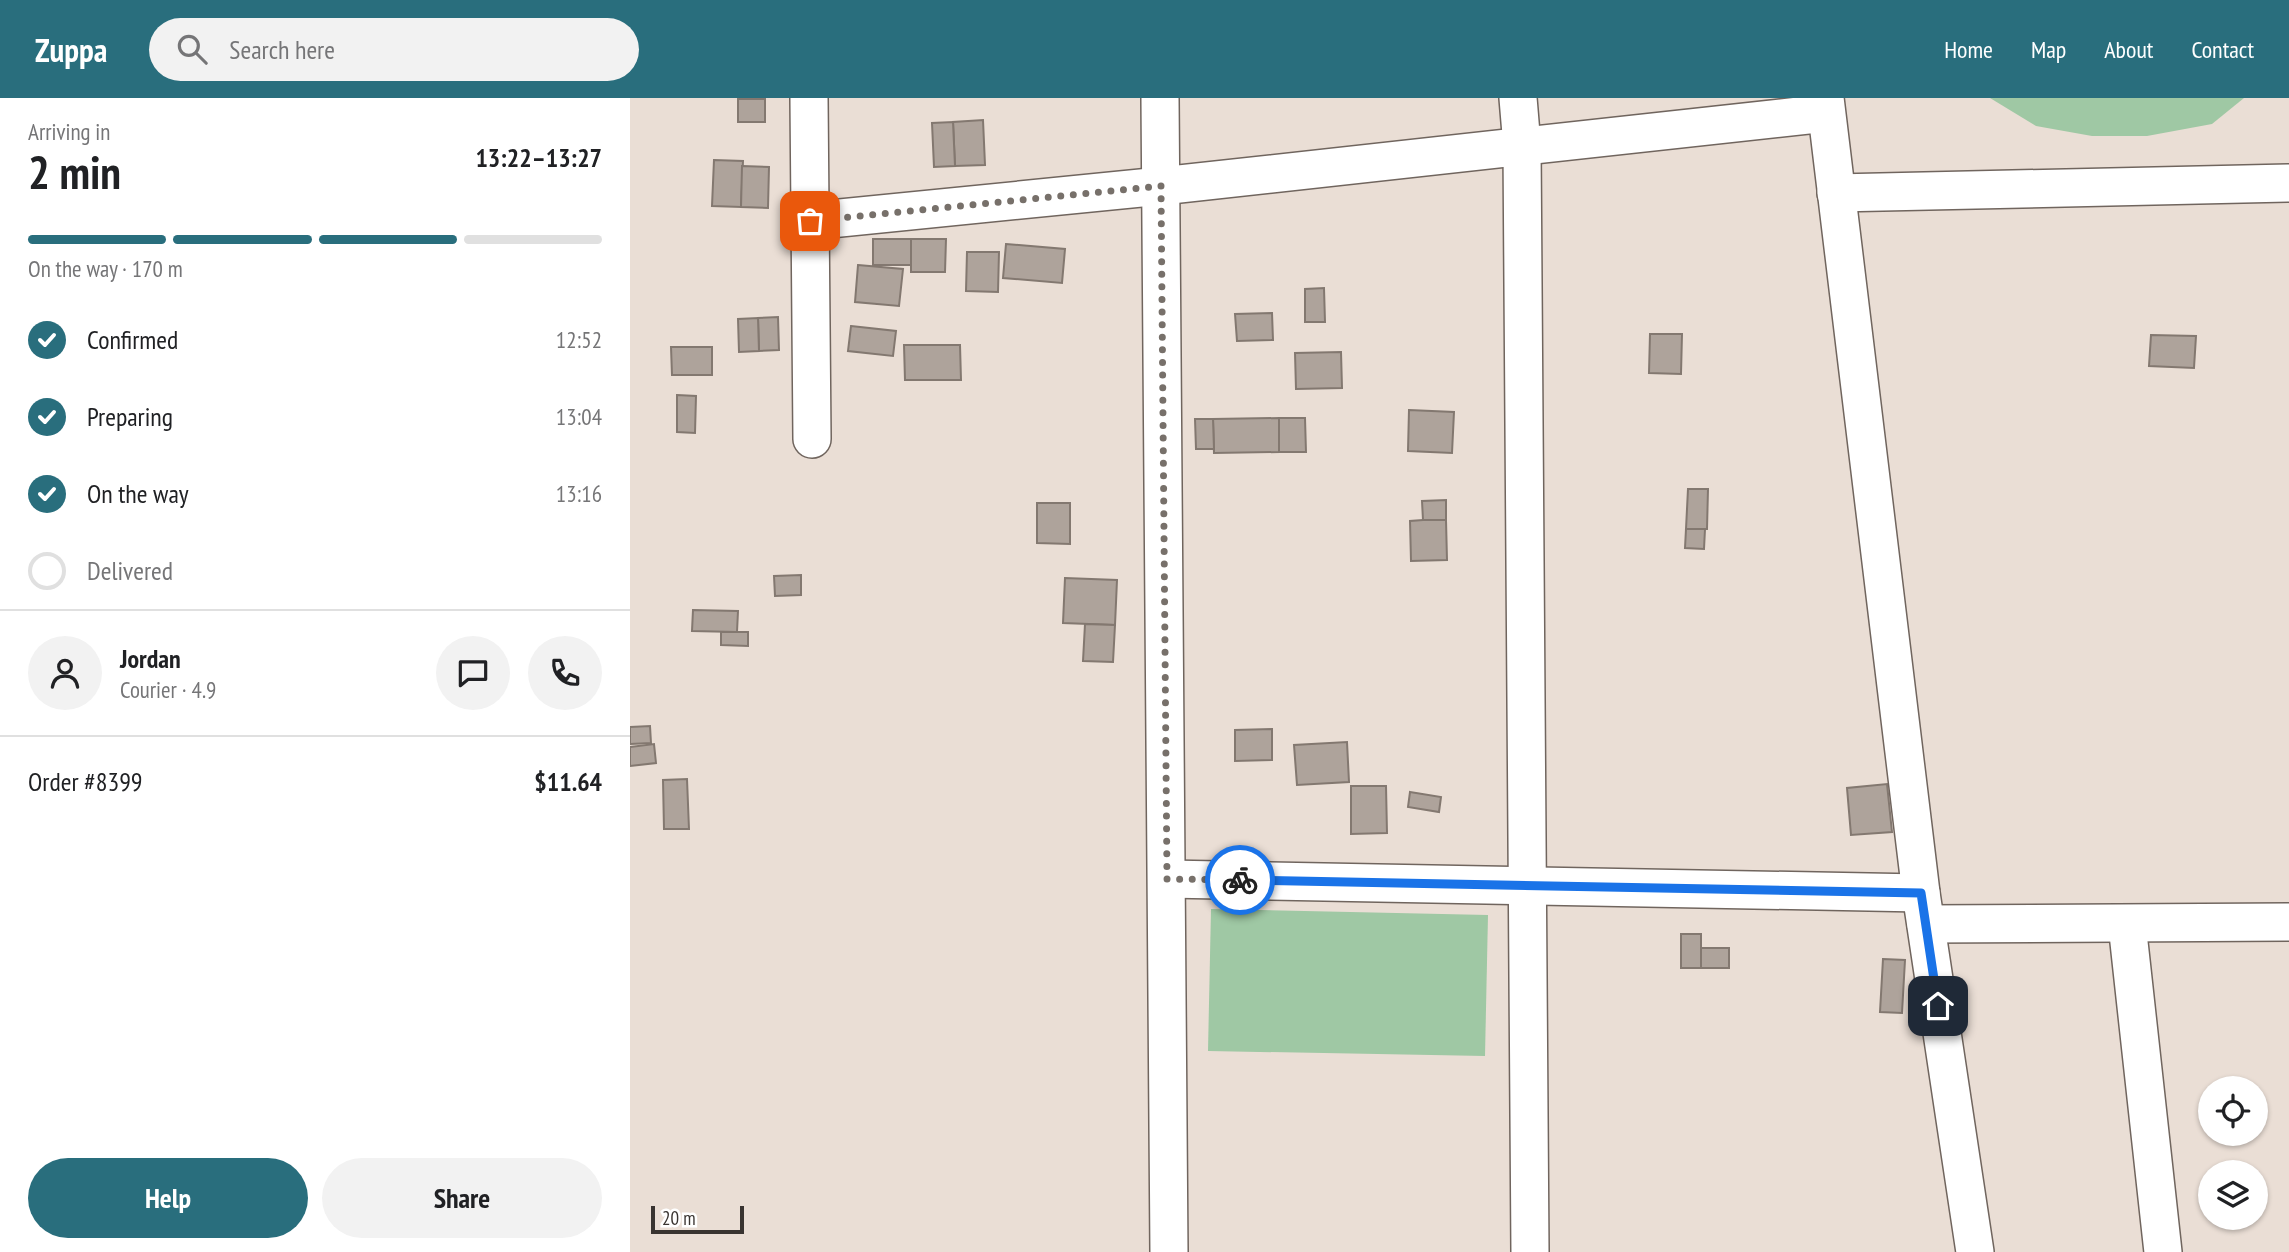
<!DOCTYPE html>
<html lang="en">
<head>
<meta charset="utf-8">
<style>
  body { margin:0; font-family:"PT Sans Narrow",sans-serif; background:#f2f2f2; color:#202124; height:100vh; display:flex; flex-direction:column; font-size:26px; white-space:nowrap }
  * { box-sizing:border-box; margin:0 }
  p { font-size:23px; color:#757577 }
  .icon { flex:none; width:38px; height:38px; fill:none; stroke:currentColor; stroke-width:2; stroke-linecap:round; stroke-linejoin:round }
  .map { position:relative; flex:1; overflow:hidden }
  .sheet { display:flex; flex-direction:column; background:#fff; width:630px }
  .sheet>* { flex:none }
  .fabs { position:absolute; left:1568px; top:978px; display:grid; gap:14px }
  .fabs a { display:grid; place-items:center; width:70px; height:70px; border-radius:50%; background:#fff; box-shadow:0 2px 5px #0004; font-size:35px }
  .scale { position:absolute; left:21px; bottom:18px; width:93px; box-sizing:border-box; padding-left:7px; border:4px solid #393431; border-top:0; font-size:19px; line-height:24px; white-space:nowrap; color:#393431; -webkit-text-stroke:5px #fff; paint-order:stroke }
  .pin { position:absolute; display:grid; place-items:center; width:60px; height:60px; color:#fff; margin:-30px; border-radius:14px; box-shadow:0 4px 10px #0006 }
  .courier { position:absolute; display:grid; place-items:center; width:70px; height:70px; margin:-35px; border:5px solid #1a73e8; border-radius:50%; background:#fff; color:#222; box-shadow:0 2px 9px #0007 }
  .summary em { font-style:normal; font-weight:700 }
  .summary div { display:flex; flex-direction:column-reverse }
  .summary { display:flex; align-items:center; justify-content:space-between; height:119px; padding:0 28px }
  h1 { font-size:46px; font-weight:700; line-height:52px }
  .bar { display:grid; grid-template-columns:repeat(4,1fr); gap:10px 7px; align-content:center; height:84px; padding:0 28px }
  .bar i { height:9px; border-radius:5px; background:#e0e0e0 }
  .bar .current { background:#296e7d }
  .bar p { grid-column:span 4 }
  .line { display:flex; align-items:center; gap:18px; padding:0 28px; border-top:2px solid #e0e0e0 }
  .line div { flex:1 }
  .round { display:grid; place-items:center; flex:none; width:74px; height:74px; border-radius:37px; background:#f2f2f2 }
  ol { padding:0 28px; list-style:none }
  li { display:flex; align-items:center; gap:21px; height:77px }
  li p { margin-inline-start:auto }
  li .icon { padding:7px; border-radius:50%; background:#296e7d; color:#fff; stroke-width:4 }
  li:last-child { color:#757577 }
  li i { width:38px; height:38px; border:4px solid #e0e0e0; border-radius:50% }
  .primary-button { display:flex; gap:14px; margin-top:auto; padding:14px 28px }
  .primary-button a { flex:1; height:80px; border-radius:42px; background:#296e7d; color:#fff; font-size:28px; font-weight:700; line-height:80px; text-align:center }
  .primary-button a+a { background:#f2f2f2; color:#202124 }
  header { display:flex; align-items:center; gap:42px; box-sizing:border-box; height:98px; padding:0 35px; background:#296e7d; color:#fff }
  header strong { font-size:33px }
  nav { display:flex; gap:38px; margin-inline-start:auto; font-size:24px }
  .search { width:490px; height:63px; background:#f2f2f2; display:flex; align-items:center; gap:18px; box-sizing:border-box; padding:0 24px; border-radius:38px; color:#757577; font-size:26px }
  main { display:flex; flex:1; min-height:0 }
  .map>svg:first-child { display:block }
  .green { fill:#9fc8a4 }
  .building { fill:#aea39b; stroke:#837870; stroke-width:2 }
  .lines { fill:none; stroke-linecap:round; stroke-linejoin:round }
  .minor-casing { stroke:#70655e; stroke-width:40 }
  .minor { stroke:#fff; stroke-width:37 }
  .done { stroke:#77706a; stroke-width:7; stroke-dasharray:0 12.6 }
  .route { stroke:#1a73e8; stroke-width:9 }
</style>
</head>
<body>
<header>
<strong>Zuppa</strong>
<div class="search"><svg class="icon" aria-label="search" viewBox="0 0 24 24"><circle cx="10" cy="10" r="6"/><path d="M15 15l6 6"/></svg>Search here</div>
<nav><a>Home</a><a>Map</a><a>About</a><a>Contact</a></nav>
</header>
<main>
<section class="sheet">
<div class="summary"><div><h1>2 min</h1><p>Arriving in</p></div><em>13:22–13:27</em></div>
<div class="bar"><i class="current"></i><i class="current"></i><i class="current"></i><i></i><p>On the way · 170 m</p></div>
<ol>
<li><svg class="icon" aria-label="check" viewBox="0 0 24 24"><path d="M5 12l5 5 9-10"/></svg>Confirmed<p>12:52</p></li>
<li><svg class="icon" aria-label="check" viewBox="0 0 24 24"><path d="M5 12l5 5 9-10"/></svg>Preparing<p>13:04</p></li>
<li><svg class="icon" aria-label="check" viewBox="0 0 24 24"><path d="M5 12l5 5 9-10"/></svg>On the way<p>13:16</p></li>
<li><i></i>Delivered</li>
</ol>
<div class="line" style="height:126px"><a class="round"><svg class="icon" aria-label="person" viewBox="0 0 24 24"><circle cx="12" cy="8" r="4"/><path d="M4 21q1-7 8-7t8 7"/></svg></a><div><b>Jordan</b><p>Courier · 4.9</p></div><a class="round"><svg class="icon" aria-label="chat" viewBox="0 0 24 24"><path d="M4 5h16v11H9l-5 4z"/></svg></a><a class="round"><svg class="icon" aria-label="phone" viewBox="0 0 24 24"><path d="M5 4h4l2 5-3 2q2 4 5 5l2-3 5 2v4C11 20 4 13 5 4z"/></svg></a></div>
<div class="line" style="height:91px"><div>Order #8399</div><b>$11.64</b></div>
<div class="primary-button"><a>Help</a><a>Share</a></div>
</section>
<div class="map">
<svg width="1659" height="1154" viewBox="0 0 1659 1154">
  <rect width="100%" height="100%" fill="#eaded5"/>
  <g class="green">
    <polygon points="1360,0 1614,0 1582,26 1517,38 1462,38 1406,28"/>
    <polygon points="581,811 858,817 855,958 578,953"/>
  </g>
  <g class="building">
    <rect x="108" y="1" width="27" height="23"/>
    <polygon points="353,22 355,67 325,68 323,24"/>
    <polygon points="323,24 325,68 304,69 302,25"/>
    <polygon points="84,62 113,63 111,109 82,108"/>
    <polygon points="112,68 139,69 138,110 111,109"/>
    <rect x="243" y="141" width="38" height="26"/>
    <polygon points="281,141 316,141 315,174 281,174"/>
    <polygon points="376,146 435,151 432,185 373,180"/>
    <polygon points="337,154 369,154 368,194 336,193"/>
    <polygon points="228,167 273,171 269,208 225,204"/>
    <polygon points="694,190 695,224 675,224 675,191"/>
    <polygon points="642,215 643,242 607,243 605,216"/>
    <polygon points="148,219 149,252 129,253 128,220"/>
    <polygon points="128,220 129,253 109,254 108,221"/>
    <polygon points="221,228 266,233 263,258 218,253"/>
    <polygon points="1020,236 1052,236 1051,276 1019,275"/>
    <polygon points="1521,237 1566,238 1564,270 1519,268"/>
    <polygon points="274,247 330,247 331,282 275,282"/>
    <polygon points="41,249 82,249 82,277 42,277"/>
    <polygon points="711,254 712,290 666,291 665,255"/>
    <polygon points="47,297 66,298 65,335 47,334"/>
    <polygon points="779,312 824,314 822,355 778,353"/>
    <polygon points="649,320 675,320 676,354 649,354"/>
    <polygon points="649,320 649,354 584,355 583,321"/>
    <polygon points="565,321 583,321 584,351 566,351"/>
    <polygon points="1058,391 1078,391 1077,431 1056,431"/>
    <polygon points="816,402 816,422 793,422 792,403"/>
    <polygon points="407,405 440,405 440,446 407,445"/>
    <polygon points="793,422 816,422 817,462 781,463 780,423"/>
    <polygon points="1056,431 1075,431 1074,451 1055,450"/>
    <polygon points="171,477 171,497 145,498 144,478"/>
    <polygon points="435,480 487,482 485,527 433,525"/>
    <polygon points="63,512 108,513 107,534 62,533"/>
    <polygon points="455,526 485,527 483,564 453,563"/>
    <polygon points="91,534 118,534 118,548 91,547"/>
    <polygon points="20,628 21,645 0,646 0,629"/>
    <polygon points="642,631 642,662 605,663 605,632"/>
    <polygon points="717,644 719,684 667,687 664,647"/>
    <polygon points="24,646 26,665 0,668 0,649"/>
    <polygon points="57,681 59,731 34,731 33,682"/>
    <polygon points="1257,686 1262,734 1221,737 1217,690"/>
    <polygon points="721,688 756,688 757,735 721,736"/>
    <polygon points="780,694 811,699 809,714 778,709"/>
    <rect x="1051" y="836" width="20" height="34"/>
    <rect x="1071" y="850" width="28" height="20"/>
    <polygon points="1253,861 1275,862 1272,915 1250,914"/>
  </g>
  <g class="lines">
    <g class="minor-casing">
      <g id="minor">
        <polyline points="179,0 182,341"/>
        <polyline points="530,0 539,1154"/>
        <polyline points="888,0 892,48 900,1154"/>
        <polyline points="1195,0 1291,795 1345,1154"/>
        <polyline points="1206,95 1659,85"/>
        <polyline points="180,123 531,88 1196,15"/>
        <polyline points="537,781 1291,795"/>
        <polyline points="1296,826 1659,824"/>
        <polyline points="1497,826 1533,1154"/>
      </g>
    </g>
    <use href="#minor" class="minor"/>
  </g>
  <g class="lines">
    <polyline class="done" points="180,123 531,88 537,781 610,782"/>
    <polyline class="route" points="610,782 1291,795 1308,908"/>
  </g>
</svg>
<div class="fabs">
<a><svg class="icon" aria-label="locate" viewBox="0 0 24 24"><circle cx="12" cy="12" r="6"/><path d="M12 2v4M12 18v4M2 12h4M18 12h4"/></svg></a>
<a><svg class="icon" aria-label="layers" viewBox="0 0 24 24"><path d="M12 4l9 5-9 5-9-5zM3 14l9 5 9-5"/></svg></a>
</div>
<div class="scale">20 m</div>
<div class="pin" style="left:180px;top:123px;background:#ea580c"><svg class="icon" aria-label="bag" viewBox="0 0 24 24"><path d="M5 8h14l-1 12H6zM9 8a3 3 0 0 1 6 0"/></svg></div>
<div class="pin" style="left:1308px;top:908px;background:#1f2937"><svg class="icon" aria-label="home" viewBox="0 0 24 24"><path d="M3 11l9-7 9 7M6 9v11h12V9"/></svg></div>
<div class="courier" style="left:610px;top:782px"><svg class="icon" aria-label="bike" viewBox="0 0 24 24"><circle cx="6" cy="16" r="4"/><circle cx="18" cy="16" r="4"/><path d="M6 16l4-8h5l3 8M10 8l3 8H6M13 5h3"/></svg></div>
</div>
</main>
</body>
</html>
